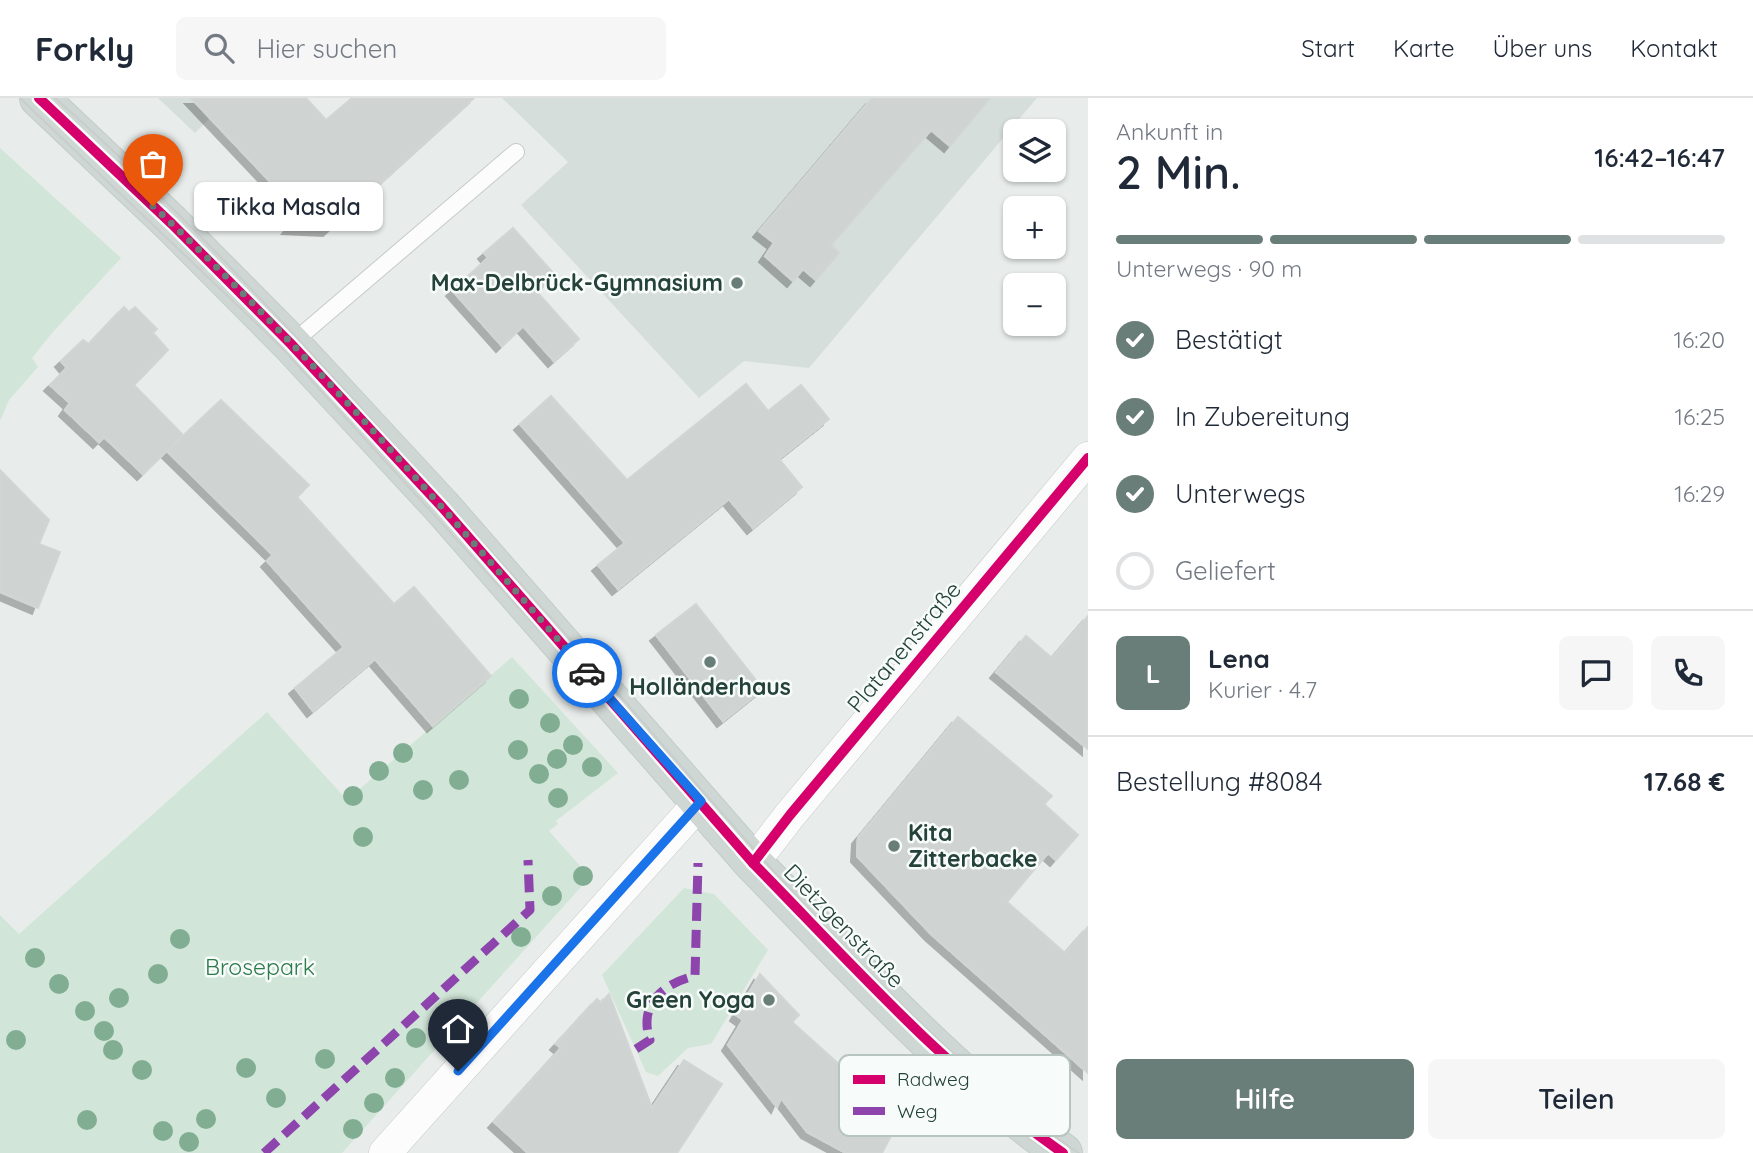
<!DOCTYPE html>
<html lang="de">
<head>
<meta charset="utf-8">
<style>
  body { margin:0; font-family:Quicksand,sans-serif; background:#f6f6f7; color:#1f2937; height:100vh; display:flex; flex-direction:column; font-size:26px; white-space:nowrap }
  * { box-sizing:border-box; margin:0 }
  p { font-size:23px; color:#747a83 }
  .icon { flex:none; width:38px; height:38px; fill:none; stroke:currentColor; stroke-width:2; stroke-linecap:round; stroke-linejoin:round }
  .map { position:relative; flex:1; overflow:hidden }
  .drawer { display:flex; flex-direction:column; background:#fff; width:665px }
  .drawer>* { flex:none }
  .controls { position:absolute; left:1003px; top:21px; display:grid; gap:14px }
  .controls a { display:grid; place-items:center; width:63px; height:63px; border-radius:10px; background:#fff; box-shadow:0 2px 5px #0004; font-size:35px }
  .pin { position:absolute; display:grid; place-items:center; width:60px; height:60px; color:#fff; margin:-72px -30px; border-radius:50% 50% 50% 0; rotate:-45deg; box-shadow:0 0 7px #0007 }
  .pin .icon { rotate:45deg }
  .courier { position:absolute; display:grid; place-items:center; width:70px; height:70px; margin:-35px; border:5px solid #1a73e8; border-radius:50%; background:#fff; color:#222; box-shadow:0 2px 9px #0007 }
  .bubble { position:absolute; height:49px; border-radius:10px; background:#fff; box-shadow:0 2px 5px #0004; font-size:23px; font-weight:600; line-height:49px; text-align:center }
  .overview em { font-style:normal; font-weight:600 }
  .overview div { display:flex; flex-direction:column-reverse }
  .overview { display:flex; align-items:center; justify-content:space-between; height:119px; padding:0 28px }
  h1 { font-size:46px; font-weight:600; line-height:52px }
  .bar { display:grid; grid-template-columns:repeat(4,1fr); gap:10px 7px; align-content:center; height:84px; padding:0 28px }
  .bar i { height:9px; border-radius:5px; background:#e0e1e3 }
  .bar .active { background:#697e78 }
  .bar p { grid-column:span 4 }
  .line { display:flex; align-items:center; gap:18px; padding:0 28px; border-top:2px solid #e0e1e3 }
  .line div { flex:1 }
  .round { display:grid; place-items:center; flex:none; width:74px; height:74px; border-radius:10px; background:#f6f6f7 }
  ol { padding:0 28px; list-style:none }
  li { display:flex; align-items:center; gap:21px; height:77px }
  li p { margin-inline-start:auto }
  li .icon { padding:7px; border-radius:50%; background:#697e78; color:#fff; stroke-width:4 }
  li:last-child { color:#747a83 }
  li i { width:38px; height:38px; border:4px solid #e0e1e3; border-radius:50% }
  .cta { display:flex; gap:14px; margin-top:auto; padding:14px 28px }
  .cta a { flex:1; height:80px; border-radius:10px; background:#697e78; color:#fff; font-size:28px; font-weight:600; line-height:80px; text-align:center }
  .cta a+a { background:#f6f6f7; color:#1f2937 }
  header { display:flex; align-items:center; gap:42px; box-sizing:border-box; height:98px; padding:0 35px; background:#fff; border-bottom:2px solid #e0e1e3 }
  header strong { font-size:33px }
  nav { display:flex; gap:38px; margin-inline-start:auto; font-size:24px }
  .search { width:490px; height:63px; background:#f6f6f7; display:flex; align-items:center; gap:18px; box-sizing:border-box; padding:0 24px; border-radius:10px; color:#747a83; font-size:26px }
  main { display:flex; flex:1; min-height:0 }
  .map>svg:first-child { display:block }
  .built { fill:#d6dedb }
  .green { fill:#d1e6d8 }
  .building { fill:#cfd4d2; stroke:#d1d6d4; stroke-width:2; filter:url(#shadow) }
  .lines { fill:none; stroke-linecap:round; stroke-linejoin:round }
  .service-casing { stroke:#c5cac8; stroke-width:18 }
  .minor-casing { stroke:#c5cac8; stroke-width:33 }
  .primary-casing { stroke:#c3ccc9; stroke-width:40 }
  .service { stroke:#fcfcfc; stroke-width:16 }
  .minor { stroke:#fcfcfc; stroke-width:32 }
  .primary { stroke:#cfd7d5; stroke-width:38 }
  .tram { stroke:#c9cdcc; stroke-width:2 }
  .quiet { stroke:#8e44ad; stroke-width:9; stroke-dasharray:18 9; stroke-linecap:butt }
  .cycleway-casing { stroke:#f7fbf9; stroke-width:15 }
  .cycleway { stroke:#d6006c; stroke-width:10 }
  .tree { fill:#81ae93 }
  .done { stroke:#697e78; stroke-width:7; stroke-dasharray:0 12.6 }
  .route { stroke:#1a73e8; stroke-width:9 }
  .poi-dot { fill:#697e78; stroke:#f7fbf9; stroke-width:2.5 }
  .labels { text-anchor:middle; stroke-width:5; stroke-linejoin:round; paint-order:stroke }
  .poi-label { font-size:23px; font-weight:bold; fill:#24423a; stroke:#f7fbf9; text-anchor:end }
  .street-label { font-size:23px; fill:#24423a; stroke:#f7fbf9 }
  .park-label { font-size:23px; fill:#2d7a4b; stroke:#f7fbf9 }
  .key { fill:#f7fbf9; stroke:#b8c4c0; stroke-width:2 }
  .key-label { font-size:19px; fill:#24423a }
</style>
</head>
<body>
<header>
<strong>Forkly</strong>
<div class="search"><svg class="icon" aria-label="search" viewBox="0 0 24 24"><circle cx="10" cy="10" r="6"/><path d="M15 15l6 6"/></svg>Hier suchen</div>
<nav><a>Start</a><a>Karte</a><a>Über uns</a><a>Kontakt</a></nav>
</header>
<main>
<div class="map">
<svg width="1088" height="1055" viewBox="0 0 1088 1055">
  <defs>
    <filter id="shadow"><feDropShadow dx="-6" dy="6" stdDeviation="0" flood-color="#0004"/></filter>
  </defs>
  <rect width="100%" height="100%" fill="#e8edeb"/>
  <g class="built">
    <polygon points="158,0 230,0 195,35"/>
    <polygon points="502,0 1037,0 809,270 744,263 699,300 521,107 568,64"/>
  </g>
  <g class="green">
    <polygon points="0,50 121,160 52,235 32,260 38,269 9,302 0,323"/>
    <polygon points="512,559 618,675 556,723 558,726 549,733 590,779 342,1055 0,1055 0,817 19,836 267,614 347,702"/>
    <polygon points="684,790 714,796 768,852 711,946 688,950 658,978 646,974 602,877"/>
  </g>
  <g class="building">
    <polygon points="191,0 306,0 326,22 352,0 474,0 329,132 288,130 300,115"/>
    <polygon points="872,0 990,0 950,48 931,32 831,147 839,155 816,182 803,171 793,183 765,158 774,145 759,133"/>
    <polygon points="513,130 555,177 537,194 579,241 554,263 523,228 502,248 452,192 488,160 484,155"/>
    <polygon points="124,209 129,214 135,209 157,231 153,235 168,252 134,287 183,337 143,376 104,339 99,344 65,312 70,305 50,287 67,270 61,263 83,242 89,246"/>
    <polygon points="746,286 768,313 801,287 829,321 779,361 802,389 753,430 729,401 618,491 598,467 625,445 520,326 551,298 627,382"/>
    <polygon points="221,302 309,387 297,399 394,506 414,489 491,578 433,628 375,561 313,613 295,590 344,549 267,463 273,457 167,353"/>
    <polygon points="0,372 49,422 39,446 60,454 38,510 0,494"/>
    <polygon points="696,506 763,591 723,623 656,537"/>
    <polygon points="1088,518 1088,651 996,574 1026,538 1052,560"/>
    <polygon points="958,619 1052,698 1044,706 1078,737 1056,762 1048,755 1007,804 1065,855 1088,829 1088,975 931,836 857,758 858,740"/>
    <polygon points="760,876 799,917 792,924 900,1021 882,1055 846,1055 807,1034 781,1000 777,1009 728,947 743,922 736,917"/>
    <polygon points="609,896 652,1010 684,962 722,986 677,1055 528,1055 494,1024 561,950 556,946 597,901 601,905"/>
  </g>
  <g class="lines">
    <g class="service-casing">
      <polyline id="service" points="291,246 516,54"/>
    </g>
    <g class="minor-casing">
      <g id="minor">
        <polyline points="753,765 790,717 1088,360"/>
        <polyline points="385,1055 701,703"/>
      </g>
    </g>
    <g class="primary-casing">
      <path id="primary" d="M 39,0 L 172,126 L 291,246 L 442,409 L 753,765 C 852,866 947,974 1063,1055"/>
    </g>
    <use href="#service" class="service"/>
    <use href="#minor" class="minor"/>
    <use href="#primary" class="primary"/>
    <g class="tram">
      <polyline points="20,0 281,249 581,578 730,750 777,799 962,983 1026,1038 1050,1055"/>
      <path d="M 55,0 C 181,111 294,235 406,360 C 481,442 556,524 629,608 C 711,703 793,798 882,887 C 944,948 1006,1008 1079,1055"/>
    </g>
    <g class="quiet">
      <path d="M 636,951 L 650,942 C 638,907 663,885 695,878 L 698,765"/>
      <polyline points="264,1055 530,812 528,762"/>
    </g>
    <g class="cycleway-casing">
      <g id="cycleway">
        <path d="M 39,0 L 172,126 L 291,246 L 442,409 L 753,765 C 852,866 947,974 1063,1055"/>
        <polyline points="753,765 790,717 1088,360"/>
      </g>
    </g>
    <use href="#cycleway" class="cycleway"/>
  </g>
  <g class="tree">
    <circle cx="519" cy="601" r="10"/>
    <circle cx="550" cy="625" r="10"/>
    <circle cx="573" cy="647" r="10"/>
    <circle cx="518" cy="652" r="10"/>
    <circle cx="403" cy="655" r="10"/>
    <circle cx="557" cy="661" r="10"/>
    <circle cx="592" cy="669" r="10"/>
    <circle cx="379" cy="673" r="10"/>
    <circle cx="539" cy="676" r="10"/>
    <circle cx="459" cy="682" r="10"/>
    <circle cx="423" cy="692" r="10"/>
    <circle cx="353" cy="698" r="10"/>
    <circle cx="558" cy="700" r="10"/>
    <circle cx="363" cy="739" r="10"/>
    <circle cx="583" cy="778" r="10"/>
    <circle cx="552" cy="798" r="10"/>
    <circle cx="521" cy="839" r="10"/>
    <circle cx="180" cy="841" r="10"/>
    <circle cx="35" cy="860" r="10"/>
    <circle cx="158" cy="876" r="10"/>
    <circle cx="59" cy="886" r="10"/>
    <circle cx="119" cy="900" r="10"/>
    <circle cx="85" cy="913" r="10"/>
    <circle cx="445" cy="923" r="10"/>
    <circle cx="104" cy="933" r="10"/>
    <circle cx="416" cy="940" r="10"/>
    <circle cx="16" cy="942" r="10"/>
    <circle cx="113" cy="952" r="10"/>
    <circle cx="325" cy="961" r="10"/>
    <circle cx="246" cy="970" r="10"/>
    <circle cx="142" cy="972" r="10"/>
    <circle cx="395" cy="980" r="10"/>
    <circle cx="276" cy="1000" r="10"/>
    <circle cx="374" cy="1005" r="10"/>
    <circle cx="206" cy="1021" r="10"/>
    <circle cx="87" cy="1022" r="10"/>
    <circle cx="353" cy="1031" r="10"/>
    <circle cx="163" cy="1033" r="10"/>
    <circle cx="189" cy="1044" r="10"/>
  </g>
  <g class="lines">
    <path class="done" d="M 153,108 C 308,253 448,415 587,575"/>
    <polyline class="route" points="458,973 701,703 587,575"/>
  </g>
  <g class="poi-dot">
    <circle cx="737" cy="185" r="7"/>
    <circle cx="710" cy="564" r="7"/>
    <circle cx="894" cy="748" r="7"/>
    <circle cx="769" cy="902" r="7"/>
  </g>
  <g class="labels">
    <g class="poi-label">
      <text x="723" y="193">Max-Delbrück-Gymnasium</text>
      <text x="710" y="597" text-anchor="middle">Holländerhaus</text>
      <text x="908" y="743" text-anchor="start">Kita<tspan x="908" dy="26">Zitterbacke</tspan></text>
      <text x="755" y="910">Green Yoga</text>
    </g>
    <g class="street-label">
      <text transform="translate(904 549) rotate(-50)" y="8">Platanenstraße</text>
      <text transform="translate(844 828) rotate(46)" y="8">Dietzgenstraße</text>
    </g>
    <g class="park-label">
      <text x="260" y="877">Brosepark</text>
    </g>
  </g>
  <rect x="839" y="957" width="231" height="81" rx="10" class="key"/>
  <rect x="853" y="977" width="32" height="9" fill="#d6006c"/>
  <rect x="853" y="1009" width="32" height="8" fill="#8e44ad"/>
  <g class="key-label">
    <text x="897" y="988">Radweg</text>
    <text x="897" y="1020">Weg</text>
  </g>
</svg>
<div class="controls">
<a><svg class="icon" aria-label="layers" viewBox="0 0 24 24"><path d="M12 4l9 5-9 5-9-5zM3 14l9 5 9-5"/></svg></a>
<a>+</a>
<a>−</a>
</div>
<div class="pin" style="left:153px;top:108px;background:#ea580c"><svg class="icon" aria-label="bag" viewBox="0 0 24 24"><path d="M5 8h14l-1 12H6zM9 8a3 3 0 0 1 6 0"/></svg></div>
<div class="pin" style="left:458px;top:973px;background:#1f2937"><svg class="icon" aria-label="home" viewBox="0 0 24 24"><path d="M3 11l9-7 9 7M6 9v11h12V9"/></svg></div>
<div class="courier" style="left:587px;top:575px"><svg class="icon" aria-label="car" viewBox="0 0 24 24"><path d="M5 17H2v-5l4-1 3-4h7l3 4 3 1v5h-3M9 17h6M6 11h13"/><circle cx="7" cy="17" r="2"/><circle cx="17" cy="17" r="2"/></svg></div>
<div class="bubble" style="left:194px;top:84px;width:189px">Tikka Masala</div>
</div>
<section class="drawer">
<div class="overview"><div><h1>2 Min.</h1><p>Ankunft in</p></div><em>16:42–16:47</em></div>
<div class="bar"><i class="active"></i><i class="active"></i><i class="active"></i><i></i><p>Unterwegs · 90 m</p></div>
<ol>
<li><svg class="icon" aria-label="check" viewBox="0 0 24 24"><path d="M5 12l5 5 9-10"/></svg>Bestätigt<p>16:20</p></li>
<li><svg class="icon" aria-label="check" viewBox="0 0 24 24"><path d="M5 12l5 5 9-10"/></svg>In Zubereitung<p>16:25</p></li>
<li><svg class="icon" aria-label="check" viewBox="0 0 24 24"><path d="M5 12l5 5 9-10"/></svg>Unterwegs<p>16:29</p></li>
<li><i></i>Geliefert</li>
</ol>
<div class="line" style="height:126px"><b class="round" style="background:#697e78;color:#fff">L</b><div><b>Lena</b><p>Kurier · 4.7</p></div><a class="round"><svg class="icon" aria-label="chat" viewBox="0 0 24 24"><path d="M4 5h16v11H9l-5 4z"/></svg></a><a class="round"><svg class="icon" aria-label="phone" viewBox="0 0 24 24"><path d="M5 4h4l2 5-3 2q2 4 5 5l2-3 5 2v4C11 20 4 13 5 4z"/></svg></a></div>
<div class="line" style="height:91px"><div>Bestellung #8084</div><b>17.68 €</b></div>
<div class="cta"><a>Hilfe</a><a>Teilen</a></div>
</section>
</main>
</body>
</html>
